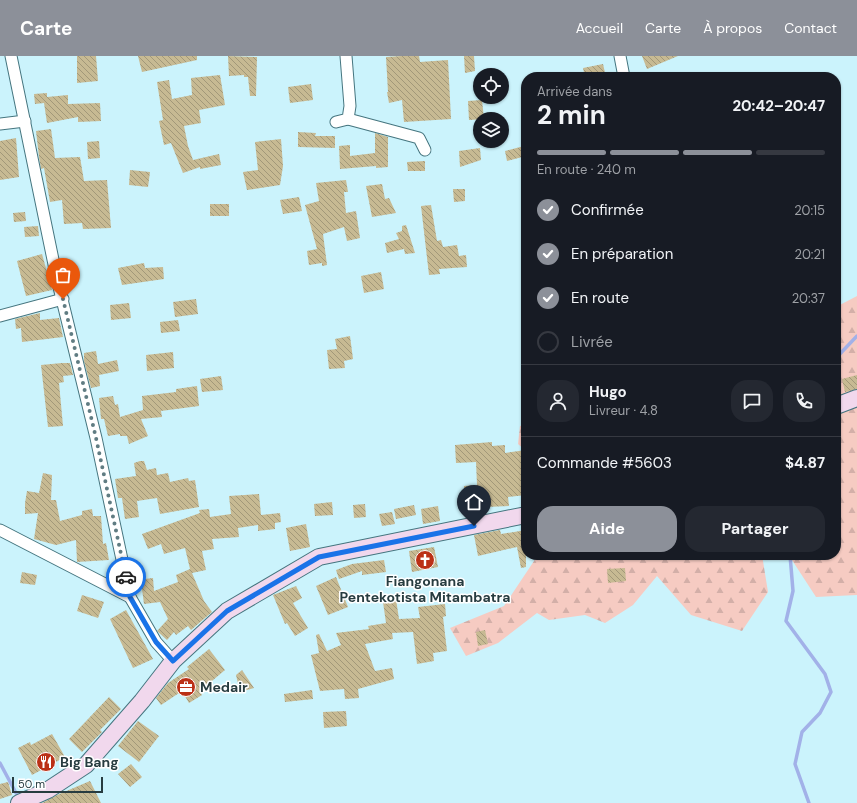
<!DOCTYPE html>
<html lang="fr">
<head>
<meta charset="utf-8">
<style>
  body { margin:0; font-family:"DM Sans",sans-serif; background:#242831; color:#f1f3f6; height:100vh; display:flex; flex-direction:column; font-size:15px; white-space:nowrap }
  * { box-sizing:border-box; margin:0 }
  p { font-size:13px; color:#9ea1a6 }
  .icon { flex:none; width:22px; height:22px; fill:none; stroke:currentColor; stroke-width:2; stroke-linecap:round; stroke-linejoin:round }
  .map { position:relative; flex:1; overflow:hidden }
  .details { position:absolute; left:521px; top:16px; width:320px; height:488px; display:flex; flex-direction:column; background:#171b24; border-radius:16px; box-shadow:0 1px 3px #0004 }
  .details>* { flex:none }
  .tools { position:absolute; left:473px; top:12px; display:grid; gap:8px }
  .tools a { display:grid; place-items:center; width:36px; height:36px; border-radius:50%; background:#171b24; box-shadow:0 1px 3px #0004; font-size:20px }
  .scale { position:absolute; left:12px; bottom:10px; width:91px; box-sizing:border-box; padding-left:4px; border:2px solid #273c40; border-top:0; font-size:11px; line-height:14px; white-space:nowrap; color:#273c40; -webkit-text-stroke:3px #fff; paint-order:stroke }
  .pin { position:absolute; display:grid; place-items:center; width:34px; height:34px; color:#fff; margin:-41px -17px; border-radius:50% 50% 50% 0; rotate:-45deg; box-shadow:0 0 4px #0007 }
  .pin .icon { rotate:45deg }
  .courier { position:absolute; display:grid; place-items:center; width:40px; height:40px; margin:-20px; border:3px solid #1a73e8; border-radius:50%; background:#fff; color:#222; box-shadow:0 1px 5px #0007 }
  .headline em { font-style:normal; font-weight:700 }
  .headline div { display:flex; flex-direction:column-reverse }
  .headline { display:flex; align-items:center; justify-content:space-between; height:68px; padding:0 16px }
  h1 { font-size:26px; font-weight:700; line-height:30px }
  .bar { display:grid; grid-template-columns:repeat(4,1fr); gap:6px 4px; align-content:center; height:48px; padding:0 16px }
  .bar i { height:5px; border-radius:3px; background:#363941 }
  .bar .selected { background:#8c9099 }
  .bar p { grid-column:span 4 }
  .line { display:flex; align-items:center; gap:10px; padding:0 16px; border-top:1px solid #363941 }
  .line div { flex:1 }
  .round { display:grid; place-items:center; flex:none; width:42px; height:42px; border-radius:16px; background:#242831 }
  ol { padding:0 16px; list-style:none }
  li { display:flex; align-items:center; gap:12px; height:44px }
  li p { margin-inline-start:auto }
  li .icon { padding:4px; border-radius:50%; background:#8c9099; color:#fff; stroke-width:4 }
  li:last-child { color:#9ea1a6 }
  li i { width:22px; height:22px; border:2px solid #363941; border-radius:50% }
  .action { display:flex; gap:8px; margin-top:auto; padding:8px 16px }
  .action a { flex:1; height:46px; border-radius:16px; background:#8c9099; color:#fff; font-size:16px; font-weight:700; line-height:46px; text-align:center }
  .action a+a { background:#242831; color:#f1f3f6 }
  header { display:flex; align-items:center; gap:24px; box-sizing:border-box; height:56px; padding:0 20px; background:#8c9099; color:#fff }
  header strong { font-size:19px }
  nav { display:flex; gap:22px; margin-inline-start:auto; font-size:14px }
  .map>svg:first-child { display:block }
  .forest { fill:url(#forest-firs) }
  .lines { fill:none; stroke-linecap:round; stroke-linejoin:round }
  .stream { stroke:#a2b1e8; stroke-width:3.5 }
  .building { fill:url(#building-back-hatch) }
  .street-casing { stroke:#45757f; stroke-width:13 }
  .secondary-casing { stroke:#45757f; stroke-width:18 }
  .street { stroke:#fff; stroke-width:11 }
  .secondary { stroke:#f1d8ed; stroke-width:16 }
  .done { stroke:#607c82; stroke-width:4; stroke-dasharray:0 7.2 }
  .route { stroke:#1a73e8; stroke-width:5 }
  .labels { text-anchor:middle; stroke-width:3; stroke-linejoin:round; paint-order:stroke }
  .poi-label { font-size:14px; font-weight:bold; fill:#273c40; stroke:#fff; text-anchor:start }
</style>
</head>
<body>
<header>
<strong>Carte</strong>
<nav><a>Accueil</a><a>Carte</a><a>À propos</a><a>Contact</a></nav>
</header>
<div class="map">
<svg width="857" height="747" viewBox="0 0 857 747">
  <defs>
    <pattern id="forest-firs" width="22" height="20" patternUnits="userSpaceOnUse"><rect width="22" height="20" fill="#f6cbc2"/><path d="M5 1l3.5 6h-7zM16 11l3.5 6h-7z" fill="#d3afa8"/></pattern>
    <pattern id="building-back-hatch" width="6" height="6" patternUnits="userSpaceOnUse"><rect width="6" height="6" fill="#c7ba93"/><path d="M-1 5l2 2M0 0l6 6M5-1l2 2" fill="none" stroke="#a29879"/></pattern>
  </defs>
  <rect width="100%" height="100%" fill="#cbf3fc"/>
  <g class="forest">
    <polygon points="857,240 857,539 816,541 790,501 791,499 836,499 836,251"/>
    <polygon points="526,369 526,395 518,388 520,370"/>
    <polygon points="544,499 762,499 768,536 742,575 691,559 657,520 633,549 605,567 585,559 549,564 537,557 498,587 466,600 450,572 504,550 536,502"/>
  </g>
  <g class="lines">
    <g class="stream">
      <polyline points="836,302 857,280"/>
      <polyline points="790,499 793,535 786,565 825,618 831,636 820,657 802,676 795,708 809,747"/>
      <polyline points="0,707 16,737"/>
    </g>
  </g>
  <g class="building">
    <polygon points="77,0 96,0 98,25 77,27"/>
    <polygon points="138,0 197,0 197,4 142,16"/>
    <polygon points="228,0 257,1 256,40 250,40 248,21 244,21 244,19 229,20"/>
    <polygon points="401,0 419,0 420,6 448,4 451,63 404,66 402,44 389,47 387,36 388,36 386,1"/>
    <polygon points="464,0 474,0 475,15 465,17"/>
    <polygon points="642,0 678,0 647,13"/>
    <polygon points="603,8 606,21 585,21 583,12"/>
    <polygon points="220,19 225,49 199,54 201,67 184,70 188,90 193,104 219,98 221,109 200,113 200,111 183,117 171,87 164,89 159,65 163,64 157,26 169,24 172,43 192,39 191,22"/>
    <polygon points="311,28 313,44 290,47 288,31"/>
    <polygon points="47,37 47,41 68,39 68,48 100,47 101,65 78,66 78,61 47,67 44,47 35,48 34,38"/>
    <polygon points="482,44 484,63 469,64 468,45"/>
    <polygon points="51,73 55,102 80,101 84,125 107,124 111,172 83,173 82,167 64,168 62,144 50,146 44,112 41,113 39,101 36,75"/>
    <polygon points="298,76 316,77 315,80 335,80 335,92 298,91"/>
    <polygon points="375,77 388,81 388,111 376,112 376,110 340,113 339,90 350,89 350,100 375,97"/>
    <polygon points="16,82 19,121 0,124 0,85"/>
    <polygon points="281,83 283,110 280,129 247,134 243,116 258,114 255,86"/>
    <polygon points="99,85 100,102 88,103 87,86"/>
    <polygon points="524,90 526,100 507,105 505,95"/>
    <polygon points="480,92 481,104 460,111 459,95"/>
    <polygon points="425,105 425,115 408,115 407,106"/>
    <polygon points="130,114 150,116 148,131 129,129"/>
    <polygon points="346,124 348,136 344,136 346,157 356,155 360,182 347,185 344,171 323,178 327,209 322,210 322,207 309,209 307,195 317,193 305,149 319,145 316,127"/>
    <polygon points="382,128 385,143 389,142 396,157 372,161 366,130"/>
    <polygon points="453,133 465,133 465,145 454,146"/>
    <polygon points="299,141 302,155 283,158 280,144"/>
    <rect x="210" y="148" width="19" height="12"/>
    <polygon points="431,149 437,185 441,184 443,191 457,189 459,200 466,199 467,211 439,213 440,218 429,219 421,150"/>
    <polygon points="25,156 26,165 14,166 13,157"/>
    <polygon points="406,169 415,197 405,198 404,193 387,197 385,187 399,183 396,177 402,175 402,170"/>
    <polygon points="38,170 39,180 25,181 24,171"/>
    <polygon points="42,198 52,234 26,240 17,205"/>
    <polygon points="144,207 145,212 163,211 164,223 122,229 118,212"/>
    <polygon points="381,216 384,233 364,237 361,220"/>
    <polygon points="196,243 198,258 175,261 173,246"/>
    <polygon points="129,247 131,262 111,264 110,249"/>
    <polygon points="40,257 40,264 59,262 63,281 22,286 21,272 16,273 15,263"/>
    <polygon points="178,264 180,275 161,277 160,266"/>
    <polygon points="350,280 353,303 344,305 345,312 329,313 327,294 337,293 335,283"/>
    <polygon points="96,295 98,308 117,304 119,315 99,319 100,330 91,332 84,305 84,297"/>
    <polygon points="173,296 174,312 147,315 146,299"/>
    <polygon points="62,307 70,307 73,319 63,320 64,326 59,327 63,370 48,371 41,309"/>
    <polygon points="857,319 857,333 845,336 842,323"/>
    <polygon points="221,320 223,334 202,336 200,323"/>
    <polygon points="197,330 199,350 161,355 162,361 141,363 148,380 129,388 127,380 120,380 120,378 108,380 104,363 101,363 99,342 113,340 115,349 118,348 120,361 143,354 142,340 176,336 176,333"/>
    <polygon points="492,386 492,390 505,389 505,397 526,394 526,439 508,441 509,450 465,452 464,430 477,429 476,406 456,407 455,389"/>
    <polygon points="140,405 144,405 147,414 156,412 157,419 168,417 170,426 188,422 189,425 195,424 199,451 160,458 157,442 137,445 139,461 125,463 122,442 118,442 115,423 136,420 134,407"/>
    <polygon points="43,417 52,419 51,444 56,444 60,465 82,459 82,455 92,453 93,460 101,460 103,488 106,487 109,504 77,506 76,484 56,489 34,483 38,457 25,458 25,447 27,435 39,437"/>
    <polygon points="259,438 261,459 280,457 281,466 275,467 275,473 258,475 258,469 238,472 239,481 212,483 214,493 202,495 206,514 192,517 204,545 212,556 191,574 188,570 176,579 174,576 167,584 157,575 168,563 160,546 144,548 142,533 137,533 136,524 153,522 154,535 178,526 176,519 190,513 185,492 164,498 161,488 148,493 142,478 200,457 199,454 209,453 210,461 231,458 229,440"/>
    <polygon points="332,446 333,459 315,460 314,448"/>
    <polygon points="365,448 366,461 354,462 353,449"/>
    <polygon points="414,449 416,459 396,463 394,453"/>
    <polygon points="438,450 440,465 423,468 421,453"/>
    <polygon points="392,456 395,468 382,470 379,458"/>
    <polygon points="306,468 310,491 290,495 286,472"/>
    <polygon points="500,474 501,478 526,474 526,511 521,512 517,491 478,500 474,479"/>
    <polygon points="434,491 438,511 412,516 409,495"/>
    <polygon points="384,504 386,516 362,519 362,515 339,523 336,514 352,508"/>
    <polygon points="625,512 626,525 608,527 607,513"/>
    <polygon points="22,516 37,519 35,529 20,527"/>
    <polygon points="336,521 348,551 328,559 316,530"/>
    <polygon points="296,530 302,542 293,547 308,572 295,580 287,567 285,568 273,539"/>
    <polygon points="82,539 104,546 98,562 77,555"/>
    <polygon points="396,543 399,563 420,562 418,551 445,548 446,560 443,561 447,595 433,597 434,605 417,608 413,576 392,577 393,583 365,588 375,615 392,612 394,623 358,633 359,642 345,643 344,633 320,635 311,599 319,597 316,579 319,578 327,595 341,589 336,577 369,573 368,570 386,567 383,546"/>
    <polygon points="126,554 153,603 133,612 110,563"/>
    <polygon points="485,574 488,588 478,590 476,576"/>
    <polygon points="209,593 225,614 200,635 202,639 189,647 182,635 161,649 156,642 168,627 189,613 187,611"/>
    <polygon points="242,614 254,632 240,636 236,619"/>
    <polygon points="312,634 313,643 285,646 284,638"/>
    <polygon points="109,641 121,653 100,674 102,676 82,696 69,683"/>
    <polygon points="346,655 347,670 324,672 323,656"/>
    <polygon points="138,665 159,680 139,706 118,690"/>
    <polygon points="52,678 65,701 32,719 18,692 30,686 31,689"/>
    <polygon points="131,708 142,721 130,731 118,718"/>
    <polygon points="90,725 101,747 42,747 57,739"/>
    <polygon points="8,726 12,739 0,743 0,728"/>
  </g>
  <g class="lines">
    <g class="street-casing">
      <g id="street">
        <polyline points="11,0 57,223 96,382 130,541 156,586 173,605"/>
        <polyline points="620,0 624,21"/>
        <polyline points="348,63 419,82 425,94"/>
        <polyline points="336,66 348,63 350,50 346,0"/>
        <polyline points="0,68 25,65"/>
        <polyline points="0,260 63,243"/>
        <polyline points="0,474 130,541"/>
      </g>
    </g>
    <g class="secondary-casing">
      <g id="secondary">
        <polyline points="836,350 857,342"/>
        <polyline points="19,747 48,734 86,709 142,645 173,605 227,555 319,501 526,459"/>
      </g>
    </g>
    <use href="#street" class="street"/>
    <use href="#secondary" class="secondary"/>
  </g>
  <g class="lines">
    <polyline class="done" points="63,243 96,382 126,521"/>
    <polyline class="route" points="126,521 130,541 156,586 173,605 227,555 319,501 474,470"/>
  </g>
  <defs>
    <g id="church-disc" transform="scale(1)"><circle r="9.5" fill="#bb3016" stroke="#fff"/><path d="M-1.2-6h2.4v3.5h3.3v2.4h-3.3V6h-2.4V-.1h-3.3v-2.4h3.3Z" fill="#fff"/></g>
    <g id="office-disc" transform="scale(1)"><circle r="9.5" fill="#bb3016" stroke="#fff"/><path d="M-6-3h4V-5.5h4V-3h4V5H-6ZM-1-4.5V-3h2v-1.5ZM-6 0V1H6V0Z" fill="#fff"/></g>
    <g id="restaurant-disc" transform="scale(1)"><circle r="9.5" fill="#bb3016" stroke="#fff"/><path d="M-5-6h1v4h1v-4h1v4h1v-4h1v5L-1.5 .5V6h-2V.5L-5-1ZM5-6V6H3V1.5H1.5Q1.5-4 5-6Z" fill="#fff"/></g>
  </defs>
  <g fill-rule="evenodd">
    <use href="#church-disc" x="425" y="504"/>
    <use href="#office-disc" x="186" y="631"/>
    <use href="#restaurant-disc" x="46" y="706"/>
  </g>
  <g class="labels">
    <g class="poi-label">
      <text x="425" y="530" text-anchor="middle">Fiangonana<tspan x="425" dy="16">Pentekotista Mitambatra</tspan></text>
      <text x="200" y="636">Medair</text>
      <text x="60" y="711">Big Bang</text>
    </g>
  </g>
</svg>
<div class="tools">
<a><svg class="icon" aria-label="locate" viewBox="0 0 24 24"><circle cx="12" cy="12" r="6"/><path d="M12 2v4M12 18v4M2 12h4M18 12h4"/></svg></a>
<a><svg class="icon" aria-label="layers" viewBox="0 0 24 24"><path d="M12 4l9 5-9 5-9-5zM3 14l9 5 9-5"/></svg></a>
</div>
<div class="scale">50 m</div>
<div class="pin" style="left:63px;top:243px;background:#ea580c"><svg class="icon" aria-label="bag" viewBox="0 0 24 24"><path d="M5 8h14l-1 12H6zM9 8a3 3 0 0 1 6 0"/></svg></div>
<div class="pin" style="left:474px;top:470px;background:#1f2937"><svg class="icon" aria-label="home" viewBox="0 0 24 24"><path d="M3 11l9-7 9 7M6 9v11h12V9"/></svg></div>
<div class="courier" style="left:126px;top:521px"><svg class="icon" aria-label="car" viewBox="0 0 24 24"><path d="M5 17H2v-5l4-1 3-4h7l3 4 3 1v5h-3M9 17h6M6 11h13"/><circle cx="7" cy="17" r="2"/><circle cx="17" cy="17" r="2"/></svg></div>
<section class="details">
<div class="headline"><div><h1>2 min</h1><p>Arrivée dans</p></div><em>20:42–20:47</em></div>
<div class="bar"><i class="selected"></i><i class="selected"></i><i class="selected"></i><i></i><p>En route · 240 m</p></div>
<ol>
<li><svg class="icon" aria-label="check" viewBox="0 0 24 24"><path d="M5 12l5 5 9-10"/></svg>Confirmée<p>20:15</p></li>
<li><svg class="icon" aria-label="check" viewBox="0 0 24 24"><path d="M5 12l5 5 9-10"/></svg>En préparation<p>20:21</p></li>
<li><svg class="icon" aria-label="check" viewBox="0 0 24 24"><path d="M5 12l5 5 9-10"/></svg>En route<p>20:37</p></li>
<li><i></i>Livrée</li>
</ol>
<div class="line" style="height:72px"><a class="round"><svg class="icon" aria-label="person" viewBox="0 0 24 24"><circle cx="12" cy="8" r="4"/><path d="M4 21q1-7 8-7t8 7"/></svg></a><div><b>Hugo</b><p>Livreur · 4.8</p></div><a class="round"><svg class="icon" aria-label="chat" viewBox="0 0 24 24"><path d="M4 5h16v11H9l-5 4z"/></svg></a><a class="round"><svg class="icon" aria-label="phone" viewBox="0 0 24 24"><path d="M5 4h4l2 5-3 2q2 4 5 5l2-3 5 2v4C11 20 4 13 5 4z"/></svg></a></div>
<div class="line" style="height:52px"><div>Commande #5603</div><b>$4.87</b></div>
<div class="action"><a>Aide</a><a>Partager</a></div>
</section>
</div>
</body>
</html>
